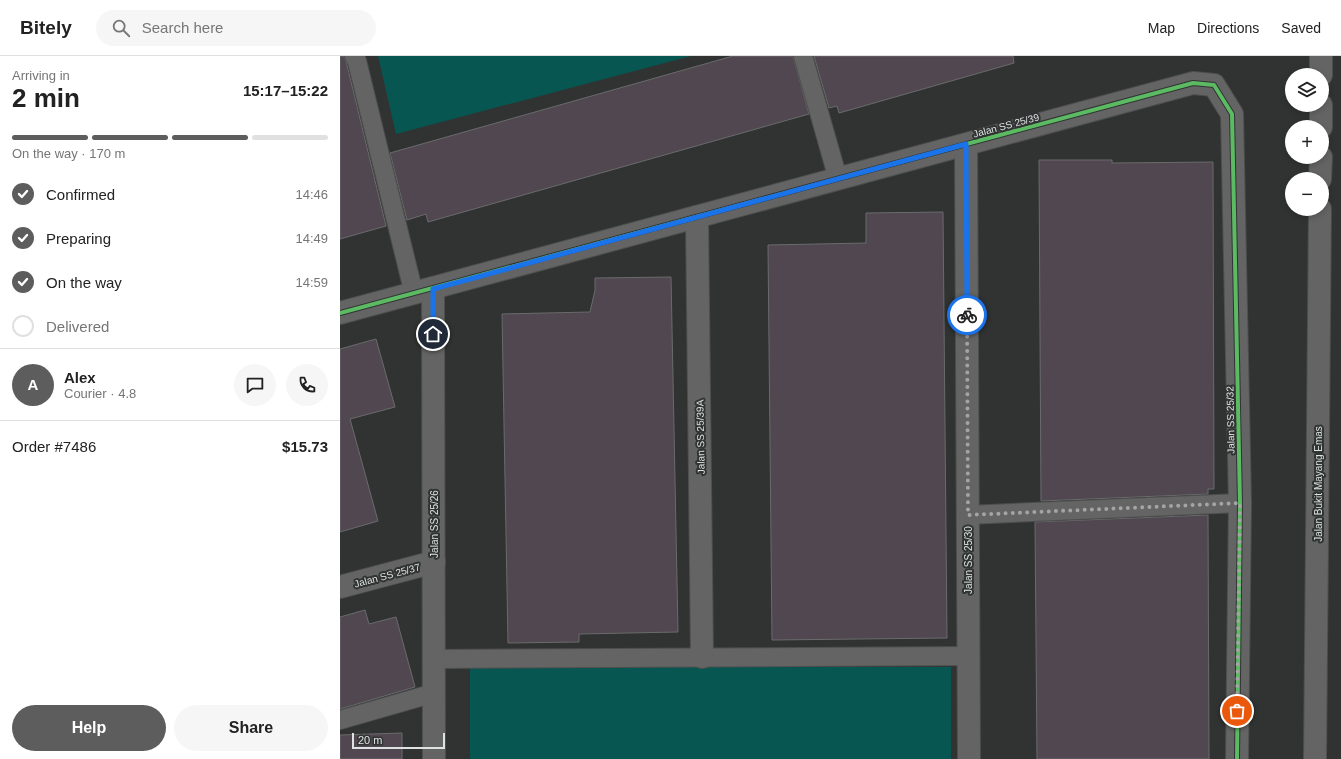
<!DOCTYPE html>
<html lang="en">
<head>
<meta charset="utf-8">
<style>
  body { margin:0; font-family:Helvetica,sans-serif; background:#f6f6f6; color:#222; height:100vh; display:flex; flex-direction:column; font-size:15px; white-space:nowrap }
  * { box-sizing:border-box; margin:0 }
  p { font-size:13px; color:#767676 }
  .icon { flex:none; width:22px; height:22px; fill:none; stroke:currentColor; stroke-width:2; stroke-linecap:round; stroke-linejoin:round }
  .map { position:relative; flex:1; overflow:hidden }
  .drawer { display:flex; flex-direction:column; background:#fff; width:340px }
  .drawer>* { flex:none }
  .buttons { position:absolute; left:945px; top:12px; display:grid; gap:8px }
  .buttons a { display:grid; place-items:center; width:44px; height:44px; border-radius:50%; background:#fff; box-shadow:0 2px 6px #0003; font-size:20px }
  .scale { position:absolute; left:12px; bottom:10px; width:93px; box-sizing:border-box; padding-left:4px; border:2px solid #dfe2e2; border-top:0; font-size:11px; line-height:14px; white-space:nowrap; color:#dfe2e2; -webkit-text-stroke:3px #303433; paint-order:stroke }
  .pin { position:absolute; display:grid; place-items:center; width:34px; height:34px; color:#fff; margin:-17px; border:2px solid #fff; border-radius:50%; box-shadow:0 1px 4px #0007 }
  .courier { position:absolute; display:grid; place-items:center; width:40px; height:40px; margin:-20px; border:3px solid #1a73e8; border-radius:50%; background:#fff; color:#222; box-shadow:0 1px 5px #0007 }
  .head em { font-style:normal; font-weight:800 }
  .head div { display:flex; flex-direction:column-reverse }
  .head { display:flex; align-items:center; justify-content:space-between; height:68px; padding:0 12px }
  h1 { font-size:26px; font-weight:800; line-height:30px }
  .bar { display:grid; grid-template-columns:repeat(4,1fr); gap:6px 4px; align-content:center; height:48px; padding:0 12px }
  .bar i { height:5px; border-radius:3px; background:#e0e0e0 }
  .bar .active { background:#5c5d5c }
  .bar p { grid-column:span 4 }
  .line { display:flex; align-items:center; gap:10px; padding:0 12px; border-top:1px solid #e0e0e0 }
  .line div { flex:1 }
  .round { display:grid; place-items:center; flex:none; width:42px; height:42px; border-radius:21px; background:#f6f6f6 }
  ol { padding:0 12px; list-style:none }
  li { display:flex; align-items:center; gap:12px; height:44px }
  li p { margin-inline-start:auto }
  li .icon { padding:4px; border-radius:50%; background:#5c5d5c; color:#fff; stroke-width:4 }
  li:last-child { color:#767676 }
  li i { width:22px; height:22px; border:2px solid #e0e0e0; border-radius:50% }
  .action { display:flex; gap:8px; margin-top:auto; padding:8px 12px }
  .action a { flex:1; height:46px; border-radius:24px; background:#5c5d5c; color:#fff; font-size:16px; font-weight:800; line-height:46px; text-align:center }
  .action a+a { background:#f6f6f6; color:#222 }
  header { display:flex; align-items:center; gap:24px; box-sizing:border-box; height:56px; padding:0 20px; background:#fff; border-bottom:1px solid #e0e0e0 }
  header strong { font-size:19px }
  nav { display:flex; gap:22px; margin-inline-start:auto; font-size:14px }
  .search { width:280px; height:36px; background:#f6f6f6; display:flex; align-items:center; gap:10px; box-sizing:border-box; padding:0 14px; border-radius:22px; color:#767676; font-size:15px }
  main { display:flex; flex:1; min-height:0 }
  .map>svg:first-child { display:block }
  .green { fill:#075652 }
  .building { fill:#514750; stroke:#6a6b6b }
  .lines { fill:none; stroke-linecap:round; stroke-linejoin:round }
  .lane-casing { stroke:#4d4f4f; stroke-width:20 }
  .street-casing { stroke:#4d4f4f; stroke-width:24 }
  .secondary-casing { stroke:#4d4f4f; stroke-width:24 }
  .lane { stroke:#636463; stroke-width:18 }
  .street { stroke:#636463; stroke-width:22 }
  .secondary { stroke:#636463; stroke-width:22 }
  .cycleway-casing { stroke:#303433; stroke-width:6 }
  .cycleway { stroke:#5cba63; stroke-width:4 }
  .done { stroke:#a2a5a4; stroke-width:4; stroke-dasharray:0 7.2 }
  .route { stroke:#1a73e8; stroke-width:5 }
  .labels { text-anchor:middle; stroke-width:4; stroke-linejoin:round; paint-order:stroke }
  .street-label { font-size:10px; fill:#dfe2e2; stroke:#303433 }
</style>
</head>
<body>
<header>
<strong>Bitely</strong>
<div class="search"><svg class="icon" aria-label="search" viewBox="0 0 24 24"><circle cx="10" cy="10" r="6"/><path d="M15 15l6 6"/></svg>Search here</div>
<nav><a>Map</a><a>Directions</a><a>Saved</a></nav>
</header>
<main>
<section class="drawer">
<div class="head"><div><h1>2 min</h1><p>Arriving in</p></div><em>15:17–15:22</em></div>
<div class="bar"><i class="active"></i><i class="active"></i><i class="active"></i><i></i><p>On the way · 170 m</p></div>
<ol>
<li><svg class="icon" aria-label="check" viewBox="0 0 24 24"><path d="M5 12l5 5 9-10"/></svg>Confirmed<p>14:46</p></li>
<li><svg class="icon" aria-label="check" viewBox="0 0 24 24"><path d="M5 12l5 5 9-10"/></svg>Preparing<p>14:49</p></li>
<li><svg class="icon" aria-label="check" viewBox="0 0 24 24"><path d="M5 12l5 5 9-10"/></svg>On the way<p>14:59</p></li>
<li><i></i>Delivered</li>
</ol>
<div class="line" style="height:72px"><b class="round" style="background:#5c5d5c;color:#fff">A</b><div><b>Alex</b><p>Courier · 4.8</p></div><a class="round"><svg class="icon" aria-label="chat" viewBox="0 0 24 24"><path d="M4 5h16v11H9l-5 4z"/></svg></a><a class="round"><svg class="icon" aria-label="phone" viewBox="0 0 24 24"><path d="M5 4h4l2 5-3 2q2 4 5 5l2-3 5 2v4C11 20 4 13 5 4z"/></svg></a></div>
<div class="line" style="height:52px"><div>Order #7486</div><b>$15.73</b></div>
<div class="action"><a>Help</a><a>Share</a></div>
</section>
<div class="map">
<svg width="1001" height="703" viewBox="0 0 1001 703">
  <rect width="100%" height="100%" fill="#313332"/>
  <g class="green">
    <polygon points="38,0 351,0 56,78"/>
    <rect x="130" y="611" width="481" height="92"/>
  </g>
  <g class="building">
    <polygon points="0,0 4,0 7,9 46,170 0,183"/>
    <polygon points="393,0 453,0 469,58 88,166 86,158 67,164 50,97"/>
    <polygon points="474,0 673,0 674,7 499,57 497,50 489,52"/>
    <polygon points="699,104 772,104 772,107 873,106 874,433 868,433 868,438 701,445"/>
    <polygon points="603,156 607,582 432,584 428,189 526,187 526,157"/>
    <polygon points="331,221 338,576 239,578 239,586 168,587 162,258 250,256 255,234 255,222"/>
    <polygon points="36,283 55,351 10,363 38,465 0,476 0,293"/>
    <polygon points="868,459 869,703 697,703 695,466"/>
    <polygon points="25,554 29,568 56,561 75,631 0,653 0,561"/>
    <polygon points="62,677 62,703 0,703 0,679"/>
  </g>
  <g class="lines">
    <g class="lane-casing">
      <g id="lane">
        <polyline points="14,0 17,5 74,238"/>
        <polyline points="463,0 498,123"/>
        <polyline points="627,459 900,447"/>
        <polyline points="94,603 628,600"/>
        <polyline points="0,664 94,637"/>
      </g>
    </g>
    <g class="street-casing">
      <g id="street">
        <polyline points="626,89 629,703"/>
        <polyline points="357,161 362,601"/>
        <polyline points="93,233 94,703"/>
        <polyline points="0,257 853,27 874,29 892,58 900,447 897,703"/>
        <polyline points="0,531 94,506"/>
      </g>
    </g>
    <g class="secondary-casing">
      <g id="secondary">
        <polyline points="981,19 981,0"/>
        <polyline points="981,71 981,49"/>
        <polyline points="980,123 981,101"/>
        <polyline points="975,703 980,153"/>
      </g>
    </g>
    <use href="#lane" class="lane"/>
    <use href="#street" class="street"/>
    <use href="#secondary" class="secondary"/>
    <g class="cycleway-casing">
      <polyline id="cycleway" points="0,257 853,27 874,29 892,58 900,447 897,703"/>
    </g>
    <use href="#cycleway" class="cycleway"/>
  </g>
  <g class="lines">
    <polyline class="done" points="627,259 628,459 900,447 897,655"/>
    <polyline class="route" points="93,278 93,233 626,88 627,259"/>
  </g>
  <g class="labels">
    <g class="street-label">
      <text transform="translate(666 69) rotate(-15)" y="4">Jalan SS 25/39</text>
      <text transform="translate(890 364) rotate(-91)" y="4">Jalan SS 25/32</text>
      <text transform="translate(360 381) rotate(-91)" y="4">Jalan SS 25/39A</text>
      <text transform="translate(978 428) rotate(-90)" y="4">Jalan Bukit Mayang Emas</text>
      <text transform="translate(94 468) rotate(-90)" y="4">Jalan SS 25/26</text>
      <text transform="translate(628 504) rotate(-90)" y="4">Jalan SS 25/30</text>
      <text transform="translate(47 519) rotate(-15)" y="4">Jalan SS 25/37</text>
    </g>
  </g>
</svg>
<div class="buttons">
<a><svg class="icon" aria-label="layers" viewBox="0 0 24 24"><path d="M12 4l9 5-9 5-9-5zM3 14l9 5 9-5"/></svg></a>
<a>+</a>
<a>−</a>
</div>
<div class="scale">20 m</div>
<div class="pin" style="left:897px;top:655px;background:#ea580c"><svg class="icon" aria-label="bag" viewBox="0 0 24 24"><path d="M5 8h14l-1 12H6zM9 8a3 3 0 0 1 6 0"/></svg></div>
<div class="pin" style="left:93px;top:278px;background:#1f2937"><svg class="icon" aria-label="home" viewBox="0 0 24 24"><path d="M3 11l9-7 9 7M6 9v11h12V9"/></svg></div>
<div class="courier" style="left:627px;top:259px"><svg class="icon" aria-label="bike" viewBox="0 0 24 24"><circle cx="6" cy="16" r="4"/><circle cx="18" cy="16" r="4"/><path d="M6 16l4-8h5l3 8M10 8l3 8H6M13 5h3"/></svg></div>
</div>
</main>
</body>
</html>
